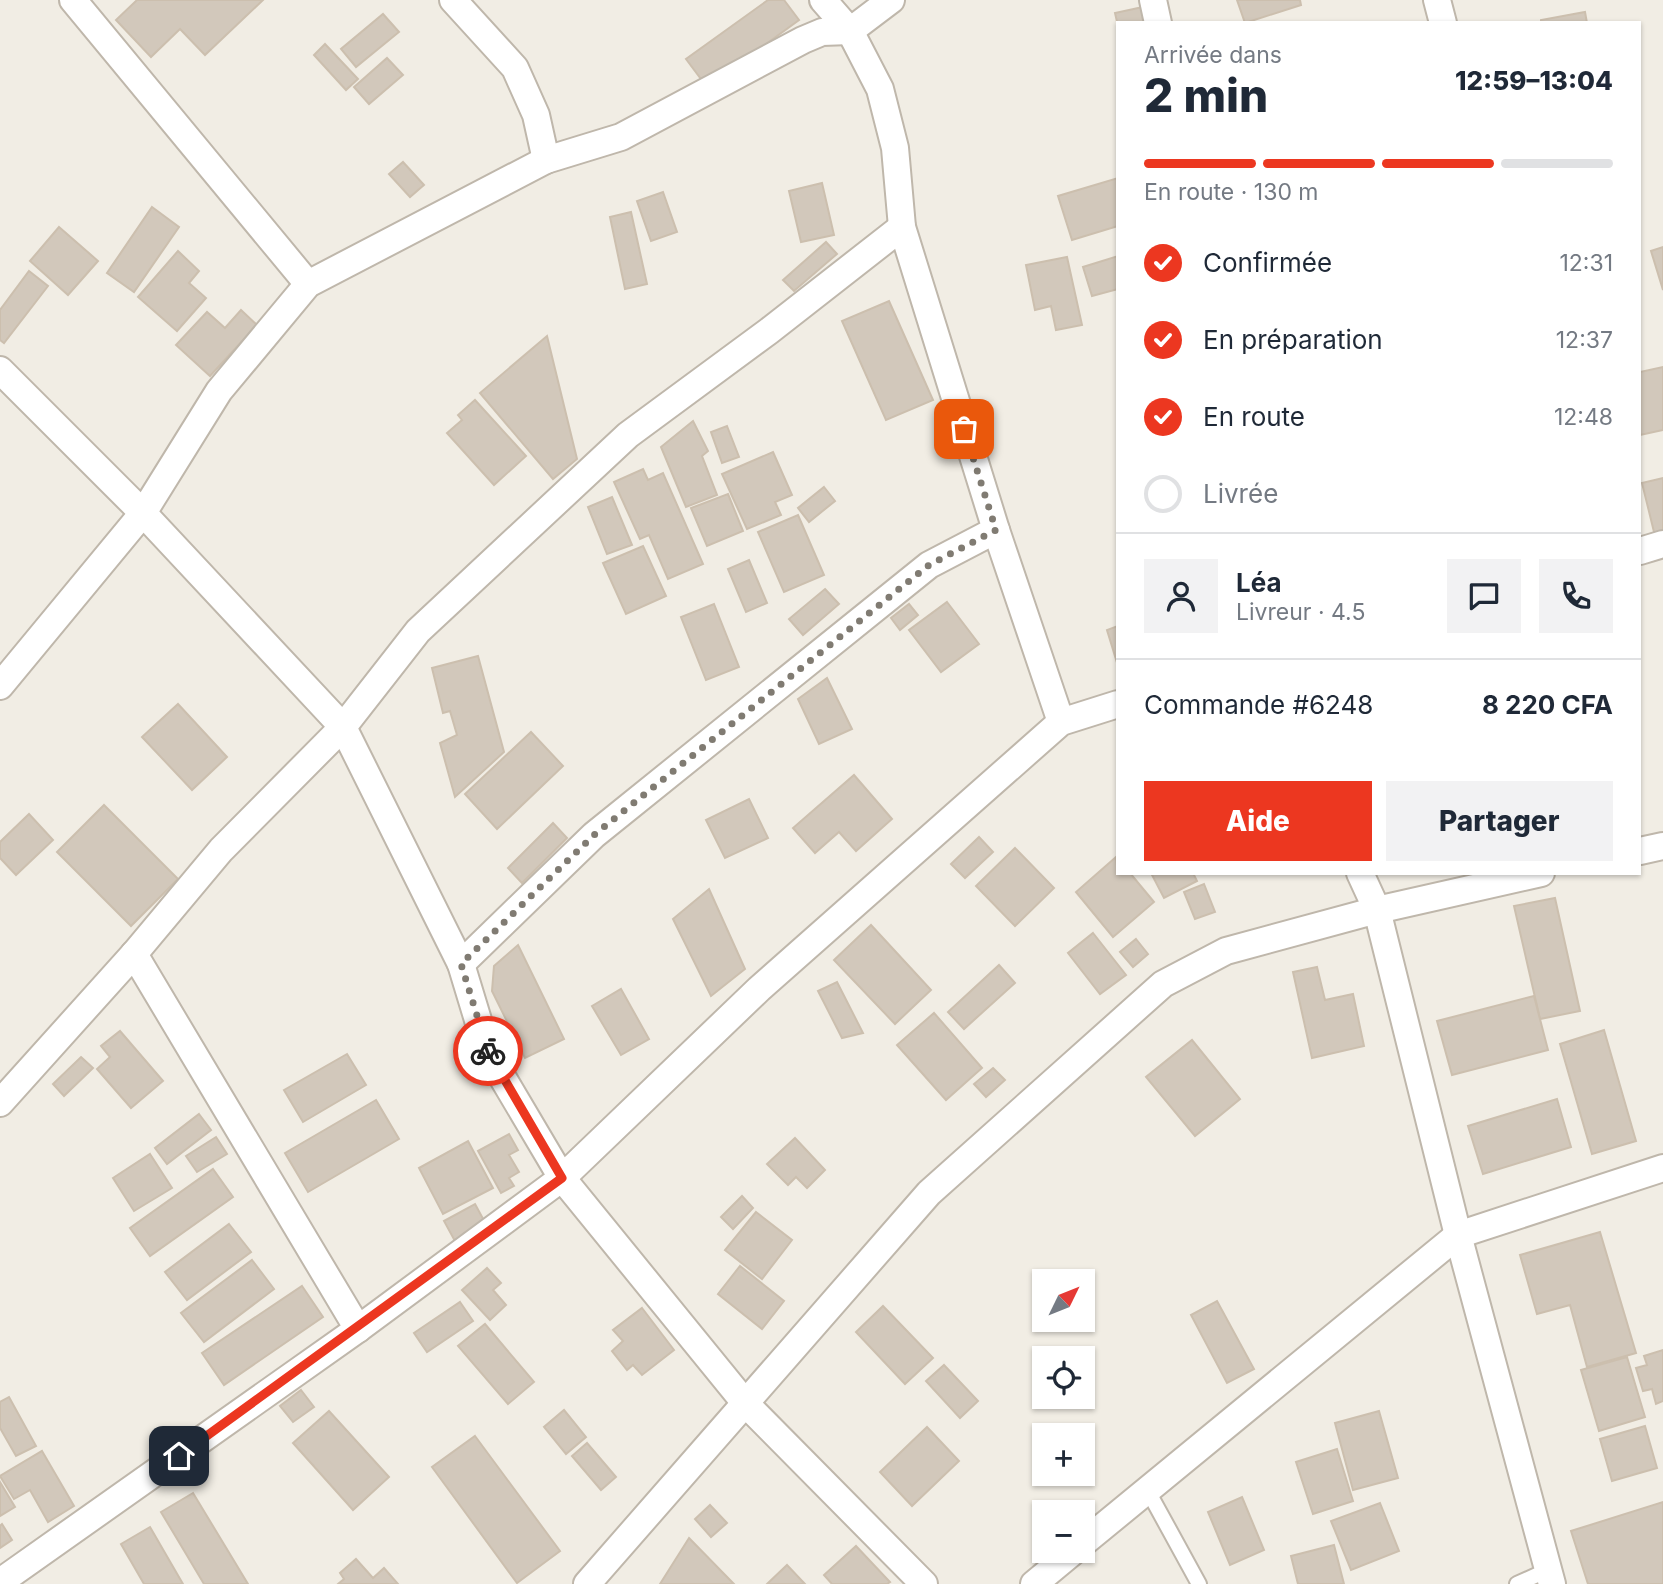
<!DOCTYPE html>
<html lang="fr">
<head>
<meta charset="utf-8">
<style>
  body { margin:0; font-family:Inter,sans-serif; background:#f2f2f3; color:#1f2937; height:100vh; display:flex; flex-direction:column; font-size:26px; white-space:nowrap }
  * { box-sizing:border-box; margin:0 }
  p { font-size:23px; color:#747a83 }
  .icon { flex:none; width:38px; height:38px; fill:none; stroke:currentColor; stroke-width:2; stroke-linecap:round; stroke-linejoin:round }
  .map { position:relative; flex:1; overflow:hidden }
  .sheet { position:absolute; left:1116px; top:21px; width:525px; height:854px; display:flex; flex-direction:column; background:#fff; border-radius:0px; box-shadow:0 2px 5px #0004 }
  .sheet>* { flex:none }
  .needle { width:46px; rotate:47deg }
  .controls { position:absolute; left:1032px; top:1269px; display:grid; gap:14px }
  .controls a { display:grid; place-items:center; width:63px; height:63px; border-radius:0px; background:#fff; box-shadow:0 2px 5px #0004; font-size:35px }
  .pin { position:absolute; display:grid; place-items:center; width:60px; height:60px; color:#fff; margin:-30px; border-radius:14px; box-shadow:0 4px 10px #0006 }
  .courier { position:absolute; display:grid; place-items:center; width:70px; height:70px; margin:-35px; border:5px solid #ec3720; border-radius:50%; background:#fff; color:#222; box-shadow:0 2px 9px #0007 }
  .headline em { font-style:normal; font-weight:800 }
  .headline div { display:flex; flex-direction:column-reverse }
  .headline { display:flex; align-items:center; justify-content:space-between; height:119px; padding:0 28px }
  h1 { font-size:46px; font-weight:800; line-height:52px }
  .bar { display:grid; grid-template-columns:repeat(4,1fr); gap:10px 7px; align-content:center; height:84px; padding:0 28px }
  .bar i { height:9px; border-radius:5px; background:#e0e1e3 }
  .bar .on { background:#ec3720 }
  .bar p { grid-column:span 4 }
  .line { display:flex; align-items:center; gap:18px; padding:0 28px; border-top:2px solid #e0e1e3 }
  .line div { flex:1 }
  .round { display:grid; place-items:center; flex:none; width:74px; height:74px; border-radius:0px; background:#f2f2f3 }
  ol { padding:0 28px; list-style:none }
  li { display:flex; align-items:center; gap:21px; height:77px }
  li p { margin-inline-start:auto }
  li .icon { padding:7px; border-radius:50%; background:#ec3720; color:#fff; stroke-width:4 }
  li:last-child { color:#747a83 }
  li i { width:38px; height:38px; border:4px solid #e0e1e3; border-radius:50% }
  .action { display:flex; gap:14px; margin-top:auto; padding:14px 28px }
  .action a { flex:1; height:80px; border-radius:0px; background:#ec3720; color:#fff; font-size:28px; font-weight:800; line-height:80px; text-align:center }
  .action a+a { background:#f2f2f3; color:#1f2937 }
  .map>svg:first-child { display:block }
  .building { fill:#d2c8bb; stroke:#ccbfae; stroke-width:2 }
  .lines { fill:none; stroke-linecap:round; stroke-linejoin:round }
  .service-casing { stroke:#bfb7ab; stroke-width:18 }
  .minor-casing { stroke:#bfb7ab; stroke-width:30 }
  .service { stroke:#fff; stroke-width:14 }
  .minor { stroke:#fff; stroke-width:26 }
  .done { stroke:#807b72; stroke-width:7; stroke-dasharray:0 12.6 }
  .route { stroke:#ec3720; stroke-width:9 }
</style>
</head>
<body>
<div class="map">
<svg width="1663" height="1584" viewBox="0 0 1663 1584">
  <rect width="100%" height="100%" fill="#f1ede4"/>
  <g class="building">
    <polygon points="137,0 263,0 205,55 180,29 151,57 116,20"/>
    <polygon points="768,0 784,0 799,20 707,87 686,59"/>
    <polygon points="1237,0 1300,0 1301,5 1245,23"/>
    <polygon points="1143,7 1147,23 1118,23 1118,26 1115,13"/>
    <polygon points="1585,12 1587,23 1541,23 1541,20"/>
    <polygon points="383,14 399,32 356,67 341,49"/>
    <polygon points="325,44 358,79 346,90 314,55"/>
    <polygon points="387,58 403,75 369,104 354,87"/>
    <polygon points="403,162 424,185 410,197 389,174"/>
    <polygon points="1118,178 1118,226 1072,240 1058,196"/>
    <polygon points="822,183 834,235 801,242 789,191"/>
    <polygon points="663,192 677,232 651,241 637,201"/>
    <polygon points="152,207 179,227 134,292 107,273"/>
    <polygon points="631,212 647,284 625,289 610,217"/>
    <polygon points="59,227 98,261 68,295 30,261"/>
    <polygon points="826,242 837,254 794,291 783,280"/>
    <polygon points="1663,247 1663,290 1651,251"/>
    <polygon points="178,251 199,271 189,283 206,298 177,331 138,297"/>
    <polygon points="1118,256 1118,289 1092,296 1083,267"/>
    <polygon points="1067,257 1082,325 1056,330 1051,306 1035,310 1026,265"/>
    <polygon points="29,271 48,286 4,343 0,340 0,310"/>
    <polygon points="889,301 933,400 886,420 842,321"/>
    <polygon points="241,310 257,325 210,376 176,345 207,312 225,328"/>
    <polygon points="547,336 577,459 553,479 480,393"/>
    <polygon points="1663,367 1663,430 1640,435 1640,372"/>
    <polygon points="475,400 526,456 494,485 447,433 462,420 458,415"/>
    <polygon points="693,421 708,451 702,456 717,495 686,507 661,447"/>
    <polygon points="727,426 739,457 722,463 711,432"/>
    <polygon points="773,452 792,495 775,502 781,515 747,529 722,474"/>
    <polygon points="643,469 648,480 663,473 703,564 668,579 649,535 640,539 614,482"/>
    <polygon points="1663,478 1663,534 1655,536 1642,483"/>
    <polygon points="824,487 835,501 809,522 798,508"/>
    <polygon points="728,494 743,531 707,546 691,508"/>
    <polygon points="612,497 632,545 607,554 588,507"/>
    <polygon points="798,515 824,575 784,592 758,532"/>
    <polygon points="643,546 666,596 626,614 603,563"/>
    <polygon points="749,560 767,603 746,612 728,569"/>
    <polygon points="825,589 839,604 803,635 789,619"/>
    <polygon points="947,602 979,644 941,672 909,630"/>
    <polygon points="714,604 739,667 706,680 681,617"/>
    <polygon points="909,604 918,615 900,630 891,618"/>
    <polygon points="1118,626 1118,666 1107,630"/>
    <polygon points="478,656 504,752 455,797 440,743 457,735 450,711 443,713 432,668"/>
    <polygon points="827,678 852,729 819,744 798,699"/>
    <polygon points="178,704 227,757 192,790 142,737"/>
    <polygon points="531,732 563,766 497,829 465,794"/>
    <polygon points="854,775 892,819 856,851 839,832 815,853 793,828"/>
    <polygon points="749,799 768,838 725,858 706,820"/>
    <polygon points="104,805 178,879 131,926 57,852"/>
    <polygon points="29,814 53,840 16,875 0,858 0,842"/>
    <polygon points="553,823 567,838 522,883 508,868"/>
    <polygon points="979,837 993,852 965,878 951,864"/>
    <polygon points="1015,848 1054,888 1015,926 976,886"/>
    <polygon points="1116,857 1118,873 1130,873 1154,902 1113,937 1076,892"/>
    <polygon points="1151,873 1193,873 1197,881 1164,898"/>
    <polygon points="1204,884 1215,912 1195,919 1184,892"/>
    <polygon points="709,889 745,969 711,996 673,919"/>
    <polygon points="1555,898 1580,1011 1540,1019 1514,906"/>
    <polygon points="871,925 931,990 895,1024 834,960"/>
    <polygon points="1093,933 1126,975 1100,994 1068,953"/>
    <polygon points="1136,939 1148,954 1133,967 1120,952"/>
    <polygon points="518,945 564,1039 525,1058 492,991 494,966"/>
    <polygon points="999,965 1015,983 964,1029 948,1012"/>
    <polygon points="1317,967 1325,1000 1353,994 1364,1046 1312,1058 1293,972"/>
    <polygon points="837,982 863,1033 842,1038 818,991"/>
    <polygon points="621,989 649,1039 621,1055 592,1006"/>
    <polygon points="1534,996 1548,1050 1452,1075 1437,1021"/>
    <polygon points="934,1013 982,1068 946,1100 897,1045"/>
    <polygon points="1604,1030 1636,1141 1592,1154 1560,1044"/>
    <polygon points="120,1031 163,1081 131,1108 97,1069 110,1057 101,1046"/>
    <polygon points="1192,1040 1240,1099 1195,1136 1146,1077"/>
    <polygon points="347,1054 366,1085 303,1122 284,1090"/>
    <polygon points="81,1057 93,1068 64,1096 53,1084"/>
    <polygon points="993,1068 1005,1080 986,1097 974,1084"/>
    <polygon points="1557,1099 1571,1147 1483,1174 1468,1126"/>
    <polygon points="376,1100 399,1139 308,1192 285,1153"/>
    <polygon points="199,1114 211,1130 167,1164 155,1148"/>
    <polygon points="509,1134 518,1150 509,1155 519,1172 509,1178 514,1186 501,1193 478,1151"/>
    <polygon points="216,1137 227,1154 197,1172 186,1156"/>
    <polygon points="795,1138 825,1170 807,1188 796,1177 788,1185 767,1164"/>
    <polygon points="468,1141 493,1188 443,1214 419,1168"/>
    <polygon points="150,1154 172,1188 134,1211 113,1178"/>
    <polygon points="213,1169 233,1197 150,1256 130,1228"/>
    <polygon points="742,1196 753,1208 733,1229 721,1217"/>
    <polygon points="475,1204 487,1226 456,1243 444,1221"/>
    <polygon points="756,1212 792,1240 762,1279 725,1250"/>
    <polygon points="229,1224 251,1252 187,1300 165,1272"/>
    <polygon points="1600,1232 1636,1353 1587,1367 1570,1305 1537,1314 1520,1255"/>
    <polygon points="252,1260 274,1289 204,1342 181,1313"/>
    <polygon points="740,1266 784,1301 762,1329 718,1294"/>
    <polygon points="487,1268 501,1283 493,1290 506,1305 490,1320 462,1290"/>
    <polygon points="302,1286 323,1317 224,1385 202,1353"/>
    <polygon points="1217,1301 1254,1369 1227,1383 1191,1315"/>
    <polygon points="460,1302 473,1321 427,1352 414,1333"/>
    <polygon points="883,1306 933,1358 905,1384 856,1332"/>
    <polygon points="642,1308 674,1350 642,1375 633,1365 627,1370 612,1351 623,1341 613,1330"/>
    <polygon points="485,1324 534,1382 508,1404 458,1346"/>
    <polygon points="1663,1350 1663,1401 1656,1404 1652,1389 1643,1391 1636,1368 1647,1365 1644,1356"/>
    <polygon points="1627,1357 1645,1417 1599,1431 1581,1370"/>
    <polygon points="944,1365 978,1401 960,1418 926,1381"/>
    <polygon points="301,1390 314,1407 293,1422 280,1406"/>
    <polygon points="9,1397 36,1446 16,1456 0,1428 0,1402"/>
    <polygon points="564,1410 586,1437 566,1454 544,1427"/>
    <polygon points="329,1411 389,1477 353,1510 293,1443"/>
    <polygon points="1379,1411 1398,1478 1353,1490 1335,1423"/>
    <polygon points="1645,1426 1657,1468 1612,1481 1600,1439"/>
    <polygon points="927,1427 959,1461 912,1506 880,1472"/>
    <polygon points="475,1436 560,1551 517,1583 432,1467"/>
    <polygon points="587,1443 616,1477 601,1490 572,1456"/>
    <polygon points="1337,1449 1353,1501 1313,1514 1296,1462"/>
    <polygon points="42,1451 74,1506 48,1522 30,1490 14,1499 0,1476"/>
    <polygon points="0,1482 15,1507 0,1516"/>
    <polygon points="193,1493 248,1584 204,1584 161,1512"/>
    <polygon points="1242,1497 1264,1550 1230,1565 1208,1512"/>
    <polygon points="1663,1502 1663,1584 1588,1584 1571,1531"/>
    <polygon points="1380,1503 1399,1551 1351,1570 1331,1521"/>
    <polygon points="710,1505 727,1523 711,1537 695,1519"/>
    <polygon points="2,1524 12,1540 0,1548 0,1526"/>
    <polygon points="150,1527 183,1584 144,1584 121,1544"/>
    <polygon points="689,1538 734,1584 660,1584"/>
    <polygon points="1334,1545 1344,1584 1298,1584 1291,1556"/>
    <polygon points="856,1546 890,1582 887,1584 832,1584 824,1575"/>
    <polygon points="356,1559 373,1578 384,1568 398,1584 338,1584 344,1579 340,1573"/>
    <polygon points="787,1565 805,1584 767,1584"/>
  </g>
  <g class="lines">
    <g class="service-casing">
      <g id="service">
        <polyline points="1148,1491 1199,1584"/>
        <polyline points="1517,1584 1548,1570"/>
      </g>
    </g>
    <g class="minor-casing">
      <g id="minor">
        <polyline points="73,0 308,284"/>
        <polyline points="453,0 515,68 536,115 546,160"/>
        <polyline points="823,0 850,31 880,89 895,148 902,227 996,530 1061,722"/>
        <polyline points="1153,0 1158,23"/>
        <polyline points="1437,0 1443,23"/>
        <polyline points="0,370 143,513 343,727 461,964 488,1053 562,1178 746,1404 924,1584"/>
        <polyline points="1640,551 1663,544"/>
        <polyline points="0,686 143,513 219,391 308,284 546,160 621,137 803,40 822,32 850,31 891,0"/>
        <polyline points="1640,851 1663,846"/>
        <polyline points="1360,873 1377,910 1458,1235 1552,1584"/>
        <polyline points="134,954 358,1329"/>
        <polyline points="461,964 594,835 929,565 996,530"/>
        <polyline points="0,1103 134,954 221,850 343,727 418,631 628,435 769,331 902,227"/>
        <polyline points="1083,1543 1458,1235 1663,1168"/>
        <polyline points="0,1582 358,1329 562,1178 759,989 1061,722 1118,704"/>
        <polyline points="587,1584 929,1193 1163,984 1226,951 1377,910 1541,873"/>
        <polyline points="1034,1584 1075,1550"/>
      </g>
    </g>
    <use href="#service" class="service"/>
    <use href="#minor" class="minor"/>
  </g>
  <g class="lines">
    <polyline class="done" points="488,1051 461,964 594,835 929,565 996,530 964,429"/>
    <polyline class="route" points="179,1456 562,1178 488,1051"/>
  </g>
</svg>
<div class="controls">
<a><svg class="needle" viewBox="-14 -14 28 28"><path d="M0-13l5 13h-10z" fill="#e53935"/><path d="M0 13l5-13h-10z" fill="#747a83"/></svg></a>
<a><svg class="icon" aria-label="locate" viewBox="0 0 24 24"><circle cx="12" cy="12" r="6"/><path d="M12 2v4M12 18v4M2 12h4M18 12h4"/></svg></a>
<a>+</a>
<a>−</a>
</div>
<div class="pin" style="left:964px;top:429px;background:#ea580c"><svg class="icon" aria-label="bag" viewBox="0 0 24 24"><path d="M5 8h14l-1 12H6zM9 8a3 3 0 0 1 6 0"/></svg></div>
<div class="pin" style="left:179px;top:1456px;background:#1f2937"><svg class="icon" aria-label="home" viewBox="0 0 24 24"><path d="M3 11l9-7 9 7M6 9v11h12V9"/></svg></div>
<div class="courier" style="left:488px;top:1051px"><svg class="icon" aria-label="bike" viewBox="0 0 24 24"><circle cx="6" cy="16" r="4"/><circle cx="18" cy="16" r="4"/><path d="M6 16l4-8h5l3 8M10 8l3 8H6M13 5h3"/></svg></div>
<section class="sheet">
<div class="headline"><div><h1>2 min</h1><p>Arrivée dans</p></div><em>12:59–13:04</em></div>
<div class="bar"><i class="on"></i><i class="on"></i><i class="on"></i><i></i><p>En route · 130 m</p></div>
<ol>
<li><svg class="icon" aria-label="check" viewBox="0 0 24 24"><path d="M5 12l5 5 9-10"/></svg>Confirmée<p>12:31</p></li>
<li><svg class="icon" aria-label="check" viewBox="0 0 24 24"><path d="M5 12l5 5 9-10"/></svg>En préparation<p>12:37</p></li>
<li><svg class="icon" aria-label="check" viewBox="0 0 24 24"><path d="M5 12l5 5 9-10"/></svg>En route<p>12:48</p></li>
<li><i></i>Livrée</li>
</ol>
<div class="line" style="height:126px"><a class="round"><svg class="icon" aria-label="person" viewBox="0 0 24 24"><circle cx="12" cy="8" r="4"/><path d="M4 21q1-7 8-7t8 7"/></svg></a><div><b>Léa</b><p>Livreur · 4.5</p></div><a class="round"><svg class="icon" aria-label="chat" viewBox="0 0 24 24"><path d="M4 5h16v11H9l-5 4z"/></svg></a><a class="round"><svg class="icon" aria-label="phone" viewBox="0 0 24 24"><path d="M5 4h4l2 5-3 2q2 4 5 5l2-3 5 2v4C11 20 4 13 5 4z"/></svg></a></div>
<div class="line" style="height:91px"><div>Commande #6248</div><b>8 220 CFA</b></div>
<div class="action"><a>Aide</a><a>Partager</a></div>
</section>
</div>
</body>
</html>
